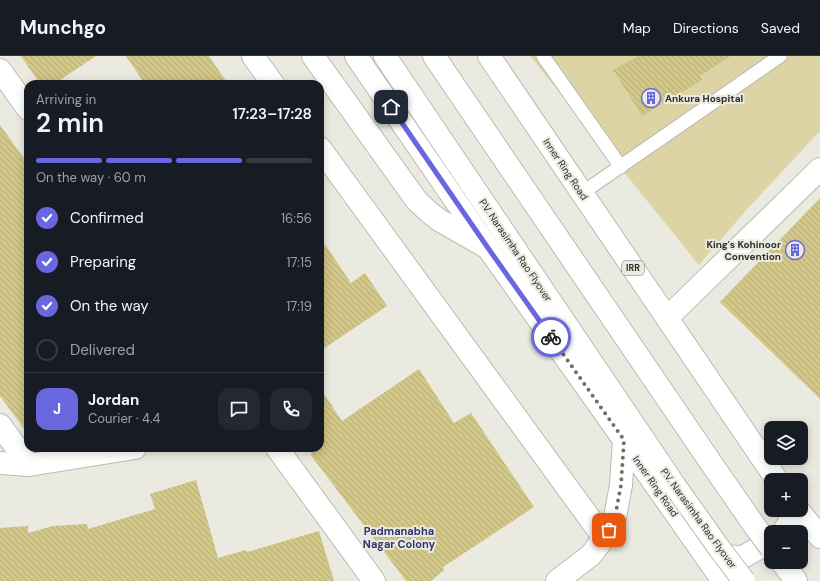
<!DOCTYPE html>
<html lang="en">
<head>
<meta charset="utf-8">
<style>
  body { margin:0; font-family:"DM Sans",sans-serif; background:#242831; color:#f1f3f6; height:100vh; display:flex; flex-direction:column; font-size:15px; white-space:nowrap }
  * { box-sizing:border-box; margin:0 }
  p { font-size:13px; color:#9ea1a6 }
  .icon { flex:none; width:22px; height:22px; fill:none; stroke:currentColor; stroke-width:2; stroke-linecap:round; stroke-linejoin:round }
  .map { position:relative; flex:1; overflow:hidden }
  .sheet { position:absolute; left:24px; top:24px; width:300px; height:372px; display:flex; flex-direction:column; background:#171b24; border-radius:12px; box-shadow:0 2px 10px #0003 }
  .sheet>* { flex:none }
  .buttons { position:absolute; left:764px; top:365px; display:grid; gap:8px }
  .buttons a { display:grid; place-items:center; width:44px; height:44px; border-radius:8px; background:#171b24; box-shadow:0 2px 10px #0003; font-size:20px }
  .pin { position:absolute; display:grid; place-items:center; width:34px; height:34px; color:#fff; margin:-17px; border-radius:8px; box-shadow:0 2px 6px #0006 }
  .courier { position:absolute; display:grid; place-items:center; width:40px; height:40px; margin:-20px; border:3px solid #6967e0; border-radius:50%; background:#fff; color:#222; box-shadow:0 1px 5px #0007 }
  .head em { font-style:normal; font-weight:600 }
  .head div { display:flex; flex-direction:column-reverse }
  .head { display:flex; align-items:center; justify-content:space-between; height:68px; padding:0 12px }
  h1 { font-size:26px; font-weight:600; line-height:30px }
  .bar { display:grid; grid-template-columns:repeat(4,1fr); gap:6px 4px; align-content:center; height:48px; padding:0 12px }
  .bar i { height:5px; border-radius:3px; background:#363941 }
  .bar .on { background:#6967e0 }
  .bar p { grid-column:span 4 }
  .line { display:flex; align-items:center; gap:10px; padding:0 12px; border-top:1px solid #363941 }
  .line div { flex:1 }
  .round { display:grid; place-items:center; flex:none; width:42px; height:42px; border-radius:12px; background:#242831 }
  ol { padding:0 12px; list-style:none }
  li { display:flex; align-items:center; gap:12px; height:44px }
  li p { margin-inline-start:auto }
  li .icon { padding:4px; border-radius:50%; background:#6967e0; color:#fff; stroke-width:4 }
  li:last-child { color:#9ea1a6 }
  li i { width:22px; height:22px; border:2px solid #363941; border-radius:50% }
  header { display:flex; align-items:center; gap:24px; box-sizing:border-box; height:56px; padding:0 20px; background:#171b24; border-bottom:1px solid #363941 }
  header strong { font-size:19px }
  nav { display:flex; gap:22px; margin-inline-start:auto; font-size:14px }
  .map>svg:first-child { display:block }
  .grass { fill:#dcd4a4 }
  .building { fill:url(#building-back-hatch) }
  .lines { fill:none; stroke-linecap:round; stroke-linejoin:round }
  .lane-casing { stroke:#bcbbb2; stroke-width:15 }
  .street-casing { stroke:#bcbbb2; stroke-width:24 }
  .secondary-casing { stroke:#bcbbb2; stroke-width:24 }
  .primary-casing { stroke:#bcbbb2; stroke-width:24 }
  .highway-casing { stroke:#bcbbb2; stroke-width:24 }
  .lane { stroke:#fff; stroke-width:13 }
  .street { stroke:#fff; stroke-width:22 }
  .secondary { stroke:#fff; stroke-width:22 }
  .primary { stroke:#fff; stroke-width:22 }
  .highway { stroke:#fff; stroke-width:22 }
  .highway-bridge-casing { stroke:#bcbbb2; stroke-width:24; stroke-linecap:butt }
  .highway-bridge { stroke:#fff; stroke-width:22 }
  .done { stroke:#70706a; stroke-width:4; stroke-dasharray:0 7.2 }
  .route { stroke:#6967e0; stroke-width:5 }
  .labels { text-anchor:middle; stroke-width:4; stroke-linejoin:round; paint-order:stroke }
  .shield { fill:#ebeae0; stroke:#676661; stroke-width:1 }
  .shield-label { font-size:9px; font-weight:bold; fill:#2e2e2a }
  .poi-label { font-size:10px; font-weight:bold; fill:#2e2e2a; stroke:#ebeae0; text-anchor:start }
  .street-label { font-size:10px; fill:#2e2e2a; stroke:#ebeae0 }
  .neighbourhood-label { font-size:11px; font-weight:bold; fill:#34346f; stroke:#ebeae0 }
</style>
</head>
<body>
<header>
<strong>Munchgo</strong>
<nav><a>Map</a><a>Directions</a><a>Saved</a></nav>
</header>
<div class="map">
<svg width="820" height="525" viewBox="0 0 820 525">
  <defs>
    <pattern id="building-back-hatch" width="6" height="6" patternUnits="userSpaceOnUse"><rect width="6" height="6" fill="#d2c786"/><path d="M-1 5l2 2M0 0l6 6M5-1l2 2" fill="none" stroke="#b5ab74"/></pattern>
  </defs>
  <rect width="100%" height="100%" fill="#ebeae0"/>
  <polygon class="grass" points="530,0 820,0 820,75 749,151 699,209"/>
  <g class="building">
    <polygon points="21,0 96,0 54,28 40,28"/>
    <polygon points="126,0 209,0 228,28 145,28"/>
    <polygon points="638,0 731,0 700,20 702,24 642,60 613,14"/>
    <polygon points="0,69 28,108 28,378 0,340"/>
    <polygon points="820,142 820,343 720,246"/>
    <polygon points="320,181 351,227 365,217 387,250 320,295"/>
    <polygon points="419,313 454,367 471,357 534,451 443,511 444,514 431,525 406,525 310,398 320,392 320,332 342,365"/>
    <polygon points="196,424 218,502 246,494 247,496 319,475 334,525 0,525 0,472 28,470 28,477 53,470 87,468 88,473 155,453 150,438"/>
  </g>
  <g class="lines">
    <g class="lane-casing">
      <g id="lane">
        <polyline points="543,0 621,111"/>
        <polyline points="582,137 780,0"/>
      </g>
    </g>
    <g class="street-casing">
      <g id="street">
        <polyline points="253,0 273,28"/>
        <polyline points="0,14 28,53"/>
        <polyline points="320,92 604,482"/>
        <polyline points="667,262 820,113"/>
        <polyline points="0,369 29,409"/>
        <polyline points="277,392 374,525"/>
        <polyline points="0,407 29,409 135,392"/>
      </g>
    </g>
    <g class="secondary-casing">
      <g id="secondary">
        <polyline points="313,0 417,145 429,156 439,164 488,192"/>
        <polyline points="557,525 591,499 604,482 614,466 621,429 624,384"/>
      </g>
    </g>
    <g class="primary-casing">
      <g id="primary">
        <polyline points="356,0 488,192 624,384 723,525"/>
        <polyline points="489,0 777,424"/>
        <polyline points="798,454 820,481"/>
        <polyline points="783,476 797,454"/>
        <polyline points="711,500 743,501 771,485"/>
      </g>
    </g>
    <g class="highway-casing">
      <g id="highway">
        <polyline points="385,0 675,430"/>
        <polyline points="434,0 709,404"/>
        <polyline points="782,506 796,525"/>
      </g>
    </g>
    <use href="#lane" class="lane"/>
    <use href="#street" class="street"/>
    <use href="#secondary" class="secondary"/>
    <use href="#primary" class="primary"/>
    <use href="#highway" class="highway"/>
    <g class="highway-bridge-casing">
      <g id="highway-bridge">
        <polyline points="709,404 754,469 771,492"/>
        <polyline points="675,430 719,492 744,525"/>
      </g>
    </g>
    <use href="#highway-bridge" class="highway-bridge"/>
  </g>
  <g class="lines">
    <polyline class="done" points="551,281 624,384 621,429 614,466 609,474"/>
    <polyline class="route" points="391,51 488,192 551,281"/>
  </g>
  <defs>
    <g id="building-ring" transform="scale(1)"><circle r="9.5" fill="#ebeae0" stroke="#6967e0" stroke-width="1.5"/><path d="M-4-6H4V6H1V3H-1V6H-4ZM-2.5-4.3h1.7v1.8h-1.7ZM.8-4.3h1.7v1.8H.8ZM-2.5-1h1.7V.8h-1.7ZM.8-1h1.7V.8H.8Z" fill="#6967e0"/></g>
  </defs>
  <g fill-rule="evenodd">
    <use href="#building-ring" x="651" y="42"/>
    <use href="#building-ring" x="795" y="194"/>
  </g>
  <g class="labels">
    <rect class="shield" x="622" y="205" width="22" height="14" rx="3"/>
    <g class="shield-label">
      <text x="633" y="215">IRR</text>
    </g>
    <g class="poi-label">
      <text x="665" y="46">Ankura Hospital</text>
      <text x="781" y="192" text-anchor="end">King's Kohinoor<tspan x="781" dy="12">Convention</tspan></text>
    </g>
    <g class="street-label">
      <text transform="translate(566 113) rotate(56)" y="4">Inner Ring Road</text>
      <text transform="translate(516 194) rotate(56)" y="4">P.V. Narasimha Rao Flyover</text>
      <text transform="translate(656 430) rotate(55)" y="4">Inner Ring Road</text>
      <text transform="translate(699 462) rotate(54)" y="4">P.V. Narasimha Rao Flyover</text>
    </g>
    <g class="neighbourhood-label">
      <text x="399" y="479">Padmanabha<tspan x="399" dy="13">Nagar Colony</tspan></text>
    </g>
  </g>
</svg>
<div class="buttons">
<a><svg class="icon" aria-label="layers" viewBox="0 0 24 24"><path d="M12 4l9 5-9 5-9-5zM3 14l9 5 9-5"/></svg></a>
<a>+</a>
<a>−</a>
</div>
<div class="pin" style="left:609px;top:474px;background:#ea580c"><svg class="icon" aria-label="bag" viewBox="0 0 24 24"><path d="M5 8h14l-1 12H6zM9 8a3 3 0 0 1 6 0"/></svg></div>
<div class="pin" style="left:391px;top:51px;background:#1f2937"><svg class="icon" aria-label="home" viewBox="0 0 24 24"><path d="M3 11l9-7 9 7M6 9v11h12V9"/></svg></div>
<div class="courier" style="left:551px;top:281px"><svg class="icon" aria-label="bike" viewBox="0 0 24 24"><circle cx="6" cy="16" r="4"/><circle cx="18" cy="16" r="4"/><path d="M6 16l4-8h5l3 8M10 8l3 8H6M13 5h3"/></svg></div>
<section class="sheet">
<div class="head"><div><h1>2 min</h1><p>Arriving in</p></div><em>17:23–17:28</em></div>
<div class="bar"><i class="on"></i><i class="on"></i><i class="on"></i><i></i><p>On the way · 60 m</p></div>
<ol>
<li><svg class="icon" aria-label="check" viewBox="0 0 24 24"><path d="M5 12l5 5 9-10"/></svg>Confirmed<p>16:56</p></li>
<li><svg class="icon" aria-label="check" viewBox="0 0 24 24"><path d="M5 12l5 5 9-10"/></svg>Preparing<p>17:15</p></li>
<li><svg class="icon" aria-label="check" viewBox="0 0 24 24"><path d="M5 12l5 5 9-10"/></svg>On the way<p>17:19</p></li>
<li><i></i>Delivered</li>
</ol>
<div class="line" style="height:72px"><b class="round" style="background:#6967e0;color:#fff">J</b><div><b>Jordan</b><p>Courier · 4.4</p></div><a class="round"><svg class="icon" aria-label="chat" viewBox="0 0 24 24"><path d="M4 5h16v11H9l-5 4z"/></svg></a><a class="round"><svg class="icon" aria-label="phone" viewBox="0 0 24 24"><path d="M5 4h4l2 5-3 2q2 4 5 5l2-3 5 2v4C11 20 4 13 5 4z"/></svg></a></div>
</section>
</div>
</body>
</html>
